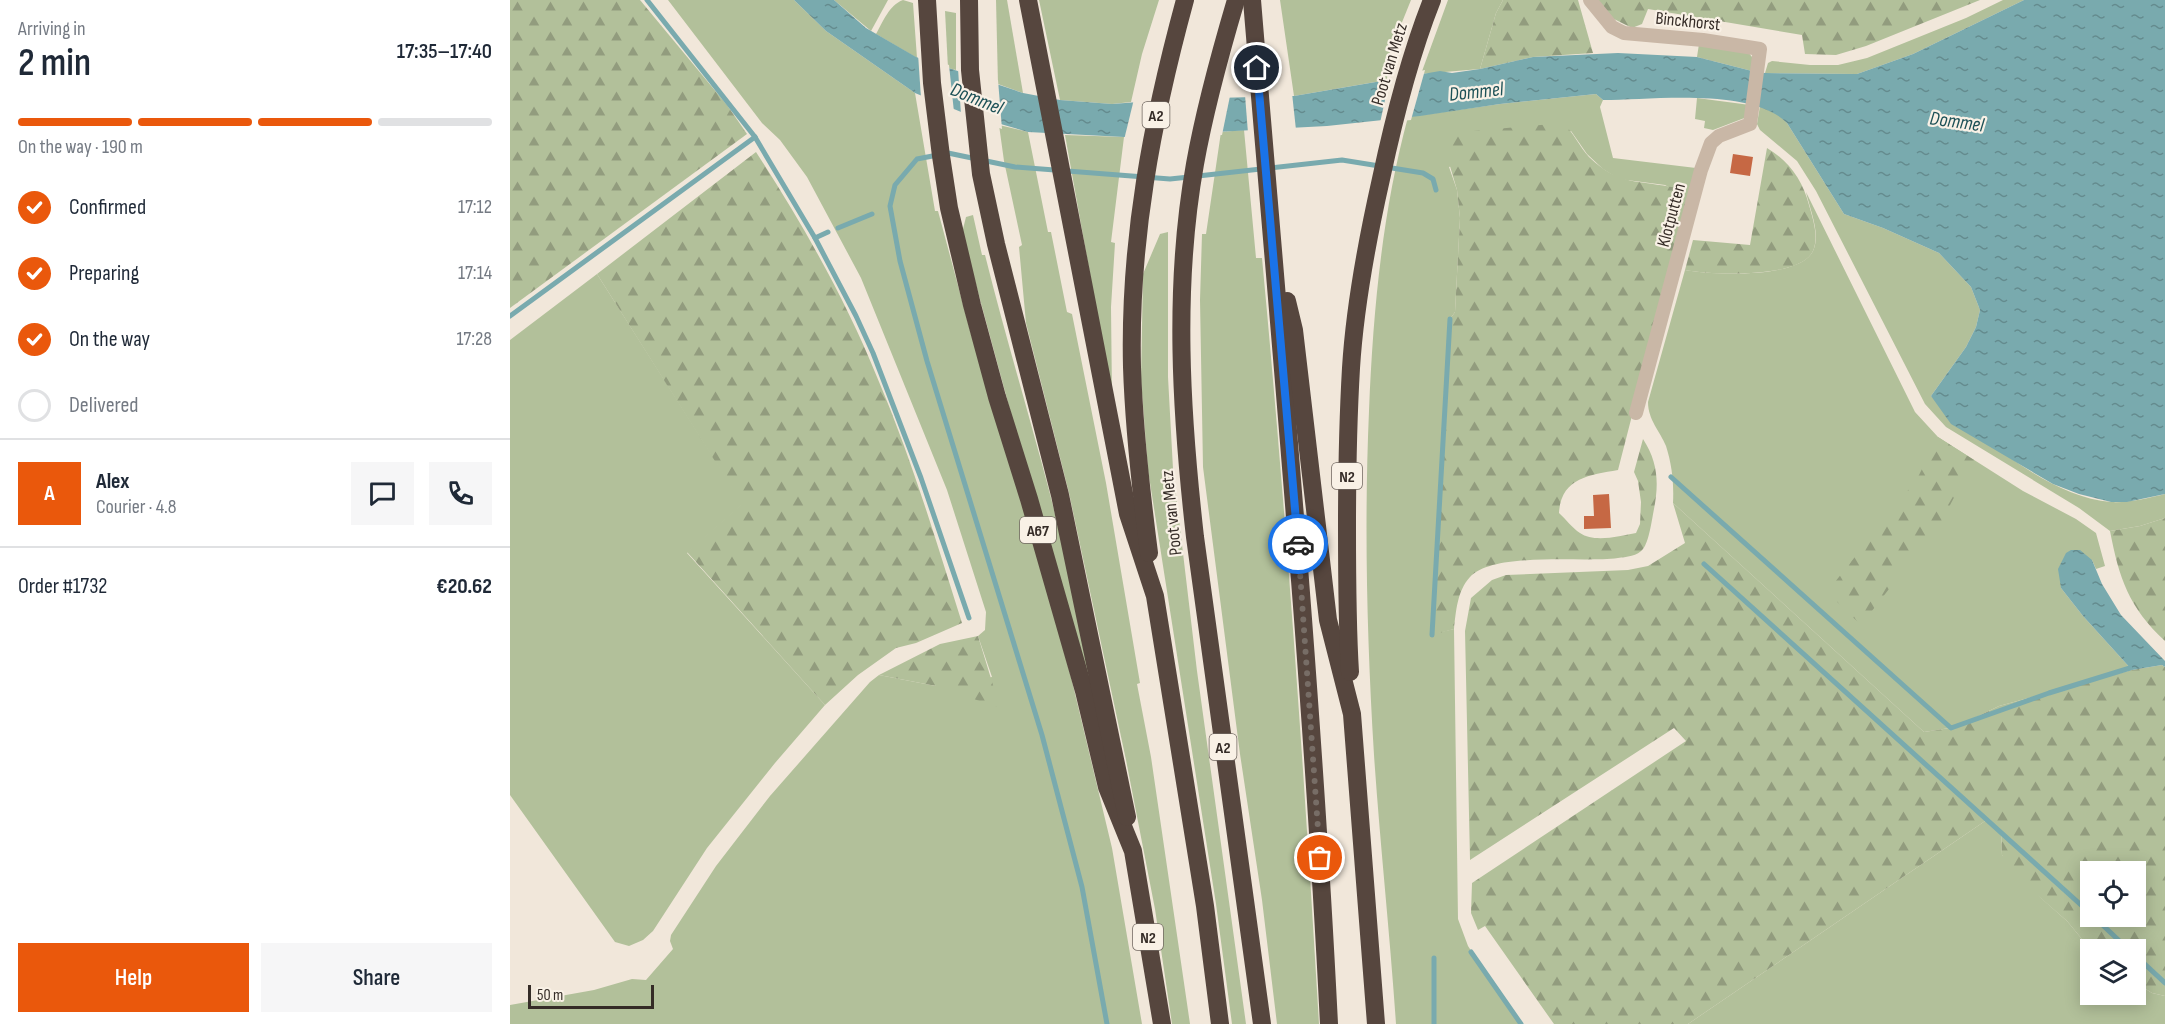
<!DOCTYPE html>
<html lang="en">
<head>
<meta charset="utf-8">
<style>
  body { margin:0; font-family:"Sofia Sans Condensed",sans-serif; background:#f6f6f7; color:#1f2937; height:100vh; display:flex; flex-direction:column; font-size:22px; white-space:nowrap }
  * { box-sizing:border-box; margin:0 }
  p { font-size:20px; color:#747a83 }
  .icon { flex:none; width:33px; height:33px; fill:none; stroke:currentColor; stroke-width:2; stroke-linecap:round; stroke-linejoin:round }
  .map { position:relative; flex:1; overflow:hidden }
  .drawer { display:flex; flex-direction:column; background:#fff; width:510px }
  .drawer>* { flex:none }
  .buttons { position:absolute; left:1570px; top:861px; display:grid; gap:12px }
  .buttons a { display:grid; place-items:center; width:66px; height:66px; border-radius:0px; background:#fff; box-shadow:0 3px 15px #0003; font-size:30px }
  .scale { position:absolute; left:18px; bottom:15px; width:126px; box-sizing:border-box; padding-left:6px; border:3px solid #352c27; border-top:0; font-size:16px; line-height:21px; white-space:nowrap; color:#352c27; -webkit-text-stroke:4px #f9f1e6; paint-order:stroke }
  .pin { position:absolute; display:grid; place-items:center; width:51px; height:51px; color:#fff; margin:-26px; border:3px solid #fff; border-radius:50%; box-shadow:0 2px 6px #0007 }
  .courier { position:absolute; display:grid; place-items:center; width:60px; height:60px; margin:-30px; border:4px solid #1a73e8; border-radius:50%; background:#fff; color:#222; box-shadow:0 2px 8px #0007 }
  .overview em { font-style:normal; font-weight:600 }
  .overview div { display:flex; flex-direction:column-reverse }
  .overview { display:flex; align-items:center; justify-content:space-between; height:102px; padding:0 18px }
  h1 { font-size:39px; font-weight:600; line-height:45px }
  .bar { display:grid; grid-template-columns:repeat(4,1fr); gap:9px 6px; align-content:center; height:72px; padding:0 18px }
  .bar i { height:8px; border-radius:4px; background:#e0e1e3 }
  .bar .current { background:#ea580c }
  .bar p { grid-column:span 4 }
  .line { display:flex; align-items:center; gap:15px; padding:0 18px; border-top:2px solid #e0e1e3 }
  .line div { flex:1 }
  .round { display:grid; place-items:center; flex:none; width:63px; height:63px; border-radius:0px; background:#f6f6f7 }
  ol { padding:0 18px; list-style:none }
  li { display:flex; align-items:center; gap:18px; height:66px }
  li p { margin-inline-start:auto }
  li .icon { padding:6px; border-radius:50%; background:#ea580c; color:#fff; stroke-width:4 }
  li:last-child { color:#747a83 }
  li i { width:33px; height:33px; border:3px solid #e0e1e3; border-radius:50% }
  .primary-button { display:flex; gap:12px; margin-top:auto; padding:12px 18px }
  .primary-button a { flex:1; height:69px; border-radius:0px; background:#ea580c; color:#fff; font-size:24px; font-weight:600; line-height:69px; text-align:center }
  .primary-button a+a { background:#f6f6f7; color:#1f2937 }
  main { display:flex; flex:1; min-height:0 }
  .map>svg:first-child { display:block }
  .green { fill:#b2c09a }
  .forest { fill:url(#forest-firs); fill-rule:evenodd }
  .water { fill:url(#water-ripples) }
  .pier { fill:#f1e7da }
  .lines { fill:none; stroke-linecap:round; stroke-linejoin:round }
  .stream { stroke:#79aaae; stroke-width:5 }
  .building { fill:#c66844 }
  .street { stroke:#c9b7a6; stroke-width:14 }
  .highway { stroke:#56463e; stroke-width:18 }
  .done { stroke:#776d66; stroke-width:6; stroke-dasharray:0 10.8 }
  .route { stroke:#1a73e8; stroke-width:8 }
  .labels { text-anchor:middle; stroke-width:4.5; stroke-linejoin:round; paint-order:stroke }
  .shield { fill:#f9f1e6; stroke:#706760; stroke-width:1.5 }
  .shield-label { font-size:16px; font-weight:bold; fill:#352c27 }
  .street-label { font-size:18px; fill:#352c27; stroke:#f9f1e6 }
  .water-label { font-size:20px; font-style:italic; fill:#1d5157; stroke:#f9f1e6 }
</style>
</head>
<body>
<main>
<section class="drawer">
<div class="overview"><div><h1>2 min</h1><p>Arriving in</p></div><em>17:35–17:40</em></div>
<div class="bar"><i class="current"></i><i class="current"></i><i class="current"></i><i></i><p>On the way · 190 m</p></div>
<ol>
<li><svg class="icon" aria-label="check" viewBox="0 0 24 24"><path d="M5 12l5 5 9-10"/></svg>Confirmed<p>17:12</p></li>
<li><svg class="icon" aria-label="check" viewBox="0 0 24 24"><path d="M5 12l5 5 9-10"/></svg>Preparing<p>17:14</p></li>
<li><svg class="icon" aria-label="check" viewBox="0 0 24 24"><path d="M5 12l5 5 9-10"/></svg>On the way<p>17:28</p></li>
<li><i></i>Delivered</li>
</ol>
<div class="line" style="height:108px"><b class="round" style="background:#ea580c;color:#fff">A</b><div><b>Alex</b><p>Courier · 4.8</p></div><a class="round"><svg class="icon" aria-label="chat" viewBox="0 0 24 24"><path d="M4 5h16v11H9l-5 4z"/></svg></a><a class="round"><svg class="icon" aria-label="phone" viewBox="0 0 24 24"><path d="M5 4h4l2 5-3 2q2 4 5 5l2-3 5 2v4C11 20 4 13 5 4z"/></svg></a></div>
<div class="line" style="height:78px"><div>Order #1732</div><b>€20.62</b></div>
<div class="primary-button"><a>Help</a><a>Share</a></div>
</section>
<div class="map">
<svg width="1655" height="1024" viewBox="0 0 1655 1024">
  <defs>
    <pattern id="forest-firs" width="22" height="20" patternUnits="userSpaceOnUse" patternTransform="scale(1.5)"><rect width="22" height="20" fill="#b2c09a"/><path d="M5 1l3.5 6h-7zM16 11l3.5 6h-7z" fill="#929c7e"/></pattern>
    <pattern id="water-ripples" width="26" height="14" patternUnits="userSpaceOnUse" patternTransform="scale(1.5)"><rect width="26" height="14" fill="#79aaae"/><path d="M2 4q2-2 4 0t4 0M15 11q2-2 4 0t4 0" fill="none" stroke="#648b8e"/></pattern>
  </defs>
  <rect width="100%" height="100%" fill="#f1e7da"/>
  <g class="green">
    <polygon points="158,0 284,0 316,31 405,93 425,211 428,211 461,334 513,502 561,677 602,848 632,1024 0,1024 0,1005 84,990 122,979 136,980 163,949 160,941 161,935 206,866 260,796 360,682 369,675 426,686 482,677 468,636 475,630 476,612 437,490 351,278 297,177 270,140 252,123"/>
    <polygon points="324,0 378,0 361,31"/>
    <path d="M 393,0 L 403,3 L 407,58 L 366,34 C 373,22 379,5 393,0 Z"/>
    <polygon points="486,0 497,0 513,93 488,84"/>
    <polygon points="529,0 649,0 632,54 621,102 602,104 550,100"/>
    <polygon points="770,0 901,0 878,57 877,80 784,96"/>
    <polygon points="938,0 993,0 986,13 970,69 911,74"/>
    <polygon points="1493,0 1514,0 1403,54 1347,74 1255,73 1258,63 1262,61 1300,65 1328,65 1357,58 1456,18"/>
    <polygon points="435,11 446,13 446,70 438,68"/>
    <polygon points="1189,44 1238,52 1242,57 1242,71 1187,57"/>
    <path d="M 1086,94 L 1093,100 L 1090,107 L 1103,158 L 1186,168 L 1178,198 L 1155,185 L 1109,179 L 1093,169 L 1077,154 L 1061,131 L 939,167 L 947,190 L 950,218 L 945,312 L 940,319 L 922,634 L 944,629 L 948,919 L 958,946 L 1009,1024 L 886,1024 C 880,934 870,844 864,755 C 857,640 854,526 859,411 C 863,312 872,213 898,117 L 990,104 Z"/>
    <polygon points="1187,98 1240,105 1237,117 1203,130 1194,128 1195,121 1185,119"/>
    <path d="M 1250,106 L 1269,114 L 1277,123 L 1334,214 L 1373,228 L 1429,253 L 1461,287 L 1470,310 L 1466,327 L 1456,347 L 1421,396 C 1471,434 1536,497 1601,502 C 1619,503 1638,498 1655,494 L 1655,518 L 1630,526 L 1600,531 L 1569,508 L 1436,427 L 1415,404 L 1306,191 L 1287,161 L 1250,130 L 1247,124 Z"/>
    <polygon points="489,125 518,132 538,232 541,232 557,312 562,314 596,483 630,683 627,684 641,757 680,1024 662,1024 645,909 616,760 559,493 516,323 509,247 512,245 494,161"/>
    <path d="M 734,130 L 746,258 L 752,258 C 776,513 794,768 809,1024 L 767,1024 L 752,900 L 730,754 L 693,467 L 690,300 L 692,234 L 696,234 L 711,132 Z"/>
    <polygon points="555,135 614,137 601,242 605,243 601,307 602,397"/>
    <path d="M 1296,192 L 1405,412 L 1428,437 L 1513,491 L 1566,519 L 1586,533 L 1595,566 L 1586,569 L 1582,560 L 1551,588 L 1573,616 L 1622,670 L 1489,706 L 1446,727 L 1414,732 L 1163,503 C 1164,483 1162,465 1156,446 C 1150,431 1138,420 1138,402 L 1175,270 C 1201,275 1290,279 1303,251 C 1311,234 1300,210 1296,192 Z"/>
    <path d="M 463,215 L 472,255 L 475,255 C 495,335 519,414 540,494 C 559,569 573,646 589,722 L 585,723 L 452,233 L 456,217 Z"/>
    <polygon points="658,232 658,377 663,469 687,671 736,1024 722,1024 706,904 638,470 631,380 633,274 650,234"/>
    <polygon points="87,274 233,504 177,553 315,705 265,763 197,848 143,931 133,940 119,946 105,942 0,795 0,340"/>
    <polygon points="1478,819 1491,831 1492,855 1531,898 1557,921 1581,950 1581,994 1626,994 1626,983 1642,993 1655,996 1655,1024 1178,1024"/>
  </g>
  <g class="forest">
    <polygon points="0,0 130,0 217,105 237,134 0,308"/>
    <polygon points="993,0 1068,0 1083,53 1023,57 970,69 986,13"/>
    <polygon points="1087,0 1470,0 1356,46 1326,55 1295,54 1292,35 1138,9 1132,24 1122,28 1104,19"/>
    <path d="M 1053,123 C 1064,133 1069,146 1079,157 C 1109,186 1129,180 1167,188 L 1173,191 L 1178,198 L 1108,470 C 1079,475 1051,478 1049,513 C 1056,519 1062,528 1070,533 C 1084,543 1110,536 1126,533 L 1130,524 L 1131,502 L 1128,481 L 1124,472 L 1133,439 C 1148,462 1149,483 1144,509 C 1142,519 1139,542 1133,549 C 1128,556 1116,557 1108,558 C 1072,563 984,551 960,577 C 947,591 946,612 944,629 L 922,635 L 940,319 L 945,312 L 950,218 L 947,190 L 937,156 L 938,145 L 943,137 L 952,132 Z"/>
    <path d="M 1257,148 C 1279,161 1293,181 1299,205 C 1303,219 1309,237 1303,251 C 1291,279 1201,275 1175,270 L 1183,240 L 1240,245 Z"/>
    <path d="M 246,152 C 292,223 335,298 367,377 C 401,457 426,540 452,623 L 406,643 L 386,648 L 348,675 L 315,705 L 177,552 L 232,504 L 87,274 Z"/>
    <polygon points="1428,437 1464,460 1431,522 1351,625 1317,592 1407,479"/>
    <path d="M 1163,503 L 1414,732 L 1446,727 L 1489,706 L 1622,670 L 1652,665 L 1655,667 L 1655,996 L 1642,993 L 1626,983 L 1626,950 L 1581,950 L 1557,921 L 1503,874 L 1492,855 L 1491,831 L 1478,819 L 1178,1024 L 1044,1024 L 975,926 L 968,930 L 961,913 L 962,883 L 1176,741 L 1164,728 L 960,860 L 955,631 L 961,598 L 982,580 L 996,575 L 1118,570 L 1138,566 L 1175,543 ZM 1581,872 L 1626,872 L 1626,916 L 1581,916 Z"/>
    <path d="M 1655,518 L 1655,641 C 1619,608 1609,578 1600,531 L 1630,526 Z"/>
    <polygon points="468,636 490,708 426,686 369,675 430,644"/>
  </g>
  <g class="water">
    <path d="M 284,0 L 324,0 L 356,28 L 406,57 L 513,93 L 550,100 L 602,104 L 668,99 L 784,96 L 930,71 L 942,73 L 970,69 L 1023,57 L 1108,53 L 1187,57 L 1242,71 L 1255,73 L 1347,74 L 1403,54 L 1514,0 L 1655,0 L 1655,494 L 1617,502 L 1601,502 L 1569,494 L 1543,484 L 1441,424 L 1421,396 L 1456,347 L 1466,327 L 1470,310 L 1461,287 L 1429,253 L 1373,228 L 1334,214 L 1277,123 C 1242,87 1141,100 1093,100 L 1086,94 L 990,104 L 910,116 L 817,126 L 614,137 L 518,132 L 456,114 L 405,93 L 316,31 Z"/>
    <polygon points="1561,550 1570,550 1582,560 1592,584 1611,615 1655,661 1655,667 1652,665 1622,670 1573,616 1551,588 1548,569 1556,553"/>
  </g>
  <g class="pier">
    <polygon points="408,54 439,65 444,112 411,98"/>
    <polygon points="448,68 488,80 492,129 451,115"/>
    <polygon points="915,70 901,120 870,123 880,77"/>
    <polygon points="782,93 786,130 738,133 735,95"/>
    <polygon points="668,96 720,96 712,135 614,140 624,99"/>
  </g>
  <g class="lines">
    <g class="stream">
      <polyline points="137,0 245,137 305,238 346,316 363,353 411,478 459,618"/>
      <polyline points="688,176 832,160 913,173 923,179 926,190"/>
      <polyline points="328,228 362,214"/>
      <polyline points="305,238 318,232"/>
      <polyline points="0,316 245,137"/>
      <polyline points="1161,477 1441,728 1539,693 1620,668"/>
      <polyline points="1194,564 1581,914"/>
      <polyline points="922,635 940,319"/>
      <polyline points="1583,916 1619,950"/>
      <polyline points="961,952 1011,1024"/>
      <polyline points="1626,956 1655,983"/>
      <polyline points="924,958 924,1024"/>
      <polyline points="597,1024 572,887 532,735 417,361 390,261 380,206 385,185 407,159 438,153 505,167 660,179 679,177"/>
    </g>
  </g>
  <g class="building">
    <polygon points="1223,154 1243,157 1240,176 1220,173"/>
    <polygon points="1099,494 1101,528 1074,529 1074,516 1084,516 1083,495"/>
  </g>
  <g class="lines">
    <polyline class="street" points="1080,0 1102,27 1114,33 1193,40 1250,49 1240,124 1209,136 1201,143 1191,170 1126,413"/>
    <g class="highway">
      <polyline points="417,0 422,83 431,156 439,208 462,305 487,397 519,499 574,691 597,787 623,851 652,1024"/>
      <polyline points="459,0 460,70 471,174 486,244 550,495 617,817"/>
      <polyline points="518,0 618,514 645,596 695,906 710,1024"/>
      <path d="M 726,0 C 710,54 695,108 685,164 C 663,287 671,413 685,537 L 752,1024"/>
      <path d="M 742,0 C 770,341 802,682 819,1024"/>
      <polyline points="777,301 784,330 818,620 842,714 866,1024"/>
      <path d="M 639,553 C 631,491 624,429 622,367 C 619,241 642,121 675,0"/>
      <path d="M 840,672 C 837,624 837,575 837,527 C 837,474 838,420 841,368 C 845,304 857,241 871,179 C 884,118 899,58 922,0"/>
    </g>
  </g>
  <g class="lines">
    <polyline class="done" points="788,544 810,858"/>
    <polyline class="route" points="747,68 788,544"/>
  </g>
  <g class="labels">
    <g class="shield">
      <rect x="632.5" y="102" width="27" height="26" rx="4.5"/>
      <rect x="822" y="463" width="30" height="26" rx="4.5"/>
      <rect x="510" y="517" width="36" height="26" rx="4.5"/>
      <rect x="699.5" y="734" width="27" height="26" rx="4.5"/>
      <rect x="623" y="924" width="30" height="26" rx="4.5"/>
    </g>
    <g class="shield-label">
      <text x="646" y="121">A2</text>
      <text x="837" y="482">N2</text>
      <text x="528" y="536">A67</text>
      <text x="713" y="753">A2</text>
      <text x="638" y="943">N2</text>
    </g>
    <g class="street-label">
      <text transform="translate(1178 21) rotate(6)" y="6">Binckhorst</text>
      <text transform="translate(879 64) rotate(-73)" y="6">Poot van Metz</text>
      <text transform="translate(1161 215) rotate(-75)" y="6">Klotputten</text>
      <text transform="translate(661 513) rotate(-96)" y="6">Poot van Metz</text>
    </g>
    <g class="water-label">
      <text transform="translate(966 91) rotate(-6)" y="7">Dommel</text>
      <text transform="translate(467 98) rotate(22)" y="7">Dommel</text>
      <text transform="translate(1447 121) rotate(8)" y="7">Dommel</text>
    </g>
  </g>
</svg>
<div class="buttons">
<a><svg class="icon" aria-label="locate" viewBox="0 0 24 24"><circle cx="12" cy="12" r="6"/><path d="M12 2v4M12 18v4M2 12h4M18 12h4"/></svg></a>
<a><svg class="icon" aria-label="layers" viewBox="0 0 24 24"><path d="M12 4l9 5-9 5-9-5zM3 14l9 5 9-5"/></svg></a>
</div>
<div class="scale">50 m</div>
<div class="pin" style="left:810px;top:858px;background:#ea580c"><svg class="icon" aria-label="bag" viewBox="0 0 24 24"><path d="M5 8h14l-1 12H6zM9 8a3 3 0 0 1 6 0"/></svg></div>
<div class="pin" style="left:747px;top:68px;background:#1f2937"><svg class="icon" aria-label="home" viewBox="0 0 24 24"><path d="M3 11l9-7 9 7M6 9v11h12V9"/></svg></div>
<div class="courier" style="left:788px;top:544px"><svg class="icon" aria-label="car" viewBox="0 0 24 24"><path d="M5 17H2v-5l4-1 3-4h7l3 4 3 1v5h-3M9 17h6M6 11h13"/><circle cx="7" cy="17" r="2"/><circle cx="17" cy="17" r="2"/></svg></div>
</div>
</main>
</body>
</html>
